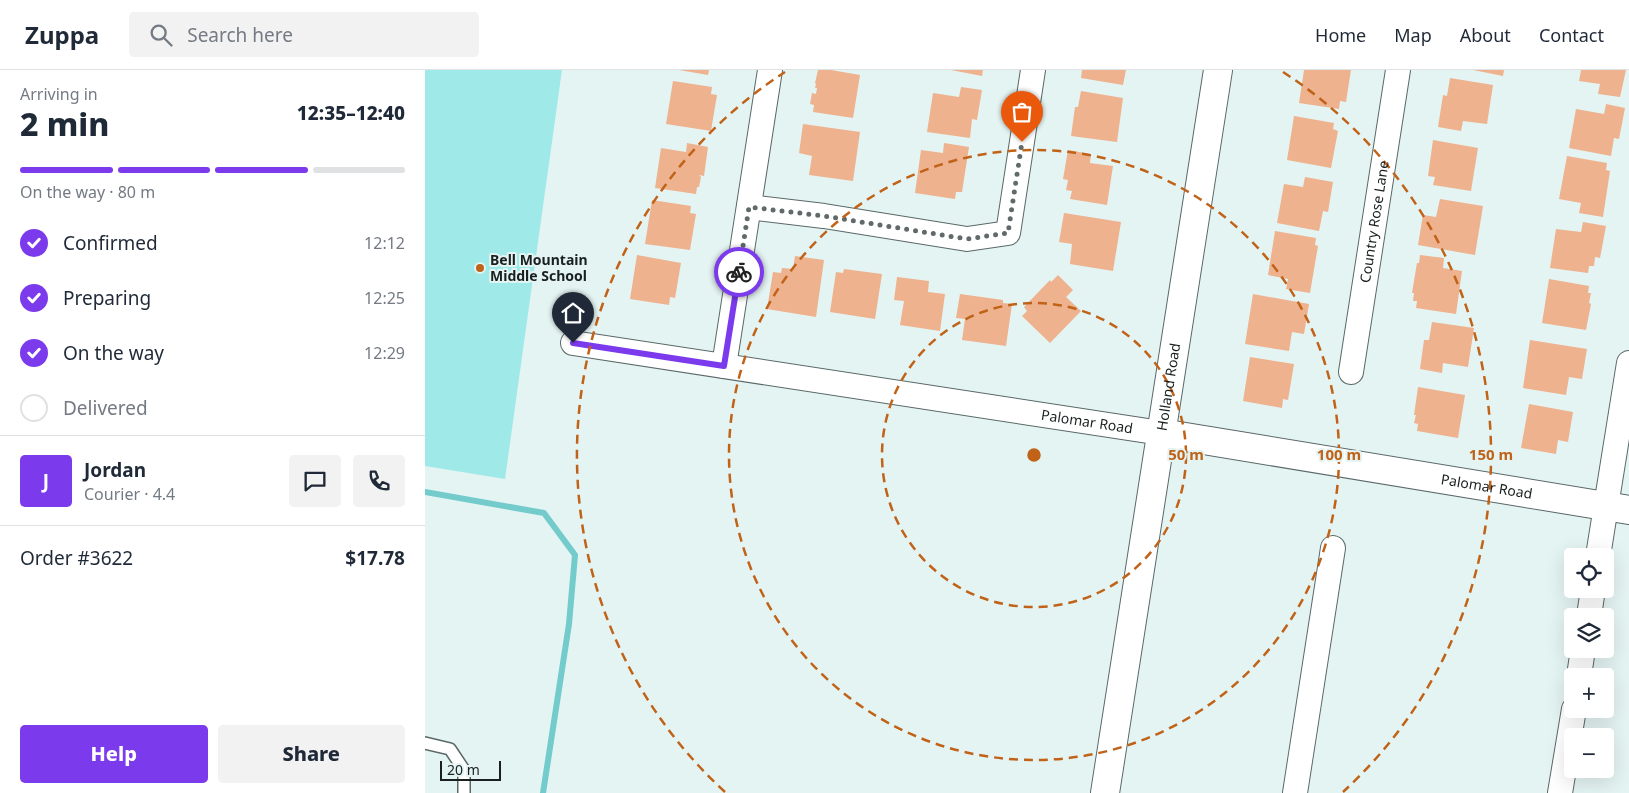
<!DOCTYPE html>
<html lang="en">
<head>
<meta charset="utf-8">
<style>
  body { margin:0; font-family:"Noto Sans",sans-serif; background:#f2f2f3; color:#1f2937; height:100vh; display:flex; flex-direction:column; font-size:19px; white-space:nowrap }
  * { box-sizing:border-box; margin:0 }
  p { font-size:16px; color:#747a83 }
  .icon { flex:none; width:28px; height:28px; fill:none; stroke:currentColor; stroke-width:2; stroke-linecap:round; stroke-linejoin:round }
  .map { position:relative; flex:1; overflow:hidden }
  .sheet { display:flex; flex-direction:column; background:#fff; width:425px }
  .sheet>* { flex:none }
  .tools { position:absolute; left:1139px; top:478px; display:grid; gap:10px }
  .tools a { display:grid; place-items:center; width:50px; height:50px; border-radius:5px; background:#fff; box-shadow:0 5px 20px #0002; font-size:25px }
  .scale { position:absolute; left:15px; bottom:12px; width:61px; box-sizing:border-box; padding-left:5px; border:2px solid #1a2020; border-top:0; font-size:14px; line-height:18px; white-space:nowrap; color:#1a2020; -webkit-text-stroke:4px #e4f4f3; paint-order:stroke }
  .pin { position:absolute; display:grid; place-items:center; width:42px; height:42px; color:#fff; margin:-51px -21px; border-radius:50% 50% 50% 0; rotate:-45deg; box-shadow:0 0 5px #0007 }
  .pin .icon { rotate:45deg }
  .courier { position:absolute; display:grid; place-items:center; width:50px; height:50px; margin:-25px; border:4px solid #7c3aed; border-radius:50%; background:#fff; color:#222; box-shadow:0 1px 6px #0007 }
  .overview em { font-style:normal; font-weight:800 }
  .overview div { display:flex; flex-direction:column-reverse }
  .overview { display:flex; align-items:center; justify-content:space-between; height:85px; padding:0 20px }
  h1 { font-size:32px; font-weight:800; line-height:38px }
  .bar { display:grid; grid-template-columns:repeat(4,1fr); gap:8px 5px; align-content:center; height:60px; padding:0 20px }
  .bar i { height:6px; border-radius:4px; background:#e0e1e3 }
  .bar .on { background:#7c3aed }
  .bar p { grid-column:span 4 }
  .line { display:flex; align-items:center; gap:12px; padding:0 20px; border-top:1px solid #e0e1e3 }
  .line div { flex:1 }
  .round { display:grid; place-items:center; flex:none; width:52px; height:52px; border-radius:5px; background:#f2f2f3 }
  ol { padding:0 20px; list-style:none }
  li { display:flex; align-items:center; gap:15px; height:55px }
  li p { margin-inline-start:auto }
  li .icon { padding:5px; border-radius:50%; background:#7c3aed; color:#fff; stroke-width:4 }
  li:last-child { color:#747a83 }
  li i { width:28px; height:28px; border:2px solid #e0e1e3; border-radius:50% }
  .cta { display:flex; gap:10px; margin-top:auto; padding:10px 20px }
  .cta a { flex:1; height:58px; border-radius:5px; background:#7c3aed; color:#fff; font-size:20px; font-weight:800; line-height:58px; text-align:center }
  .cta a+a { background:#f2f2f3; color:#1f2937 }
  header { display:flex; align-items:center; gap:30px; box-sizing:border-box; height:70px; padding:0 25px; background:#fff; border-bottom:1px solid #e0e1e3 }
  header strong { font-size:24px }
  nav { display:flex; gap:28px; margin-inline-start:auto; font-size:18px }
  .search { width:350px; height:45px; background:#f2f2f3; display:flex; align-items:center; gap:12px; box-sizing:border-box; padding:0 18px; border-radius:5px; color:#747a83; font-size:19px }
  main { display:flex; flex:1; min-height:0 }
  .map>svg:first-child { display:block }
  .green { fill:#a0e9e9 }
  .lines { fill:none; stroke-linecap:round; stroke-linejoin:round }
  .stream { stroke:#73cbcb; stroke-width:6 }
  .building { fill:#eeb28e }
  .service-casing { stroke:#5a6868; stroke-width:14 }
  .minor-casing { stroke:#5a6868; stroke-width:26 }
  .tertiary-casing { stroke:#5a6868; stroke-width:30 }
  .secondary-casing { stroke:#5a6868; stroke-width:30 }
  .service { stroke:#fff; stroke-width:11 }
  .minor { stroke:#fff; stroke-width:24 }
  .tertiary { stroke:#fff; stroke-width:28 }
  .secondary { stroke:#fff; stroke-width:28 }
  .done { stroke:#616a6a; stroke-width:5; stroke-dasharray:0 9 }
  .route { stroke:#7c3aed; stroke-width:6 }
  .ring { fill:none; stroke:#c06318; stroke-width:2.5; stroke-dasharray:9 6 }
  .poi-dot { fill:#c06318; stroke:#e4f4f3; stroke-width:2 }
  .labels { text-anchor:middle; stroke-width:4; stroke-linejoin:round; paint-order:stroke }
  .street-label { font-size:14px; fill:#1a2020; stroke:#e4f4f3 }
  .poi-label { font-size:14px; font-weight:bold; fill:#1a2020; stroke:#e4f4f3; text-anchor:start }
  .centre { fill:#c06318; stroke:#e4f4f3; stroke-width:2.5 }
  .ring-label { font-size:15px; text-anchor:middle; font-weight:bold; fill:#c06318; stroke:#e4f4f3; stroke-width:4; stroke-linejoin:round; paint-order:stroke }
</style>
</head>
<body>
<header>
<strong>Zuppa</strong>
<div class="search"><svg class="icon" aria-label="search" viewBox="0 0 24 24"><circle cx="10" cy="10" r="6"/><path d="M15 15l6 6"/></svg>Search here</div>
<nav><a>Home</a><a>Map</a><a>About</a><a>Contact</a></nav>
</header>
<main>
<section class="sheet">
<div class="overview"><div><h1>2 min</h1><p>Arriving in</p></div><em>12:35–12:40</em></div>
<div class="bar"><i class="on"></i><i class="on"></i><i class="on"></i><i></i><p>On the way · 80 m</p></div>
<ol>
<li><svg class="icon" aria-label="check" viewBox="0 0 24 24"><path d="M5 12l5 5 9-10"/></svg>Confirmed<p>12:12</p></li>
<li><svg class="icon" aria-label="check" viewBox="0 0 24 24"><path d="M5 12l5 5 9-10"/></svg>Preparing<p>12:25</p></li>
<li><svg class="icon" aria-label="check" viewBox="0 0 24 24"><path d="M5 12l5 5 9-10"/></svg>On the way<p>12:29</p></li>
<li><i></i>Delivered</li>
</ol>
<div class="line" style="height:90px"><b class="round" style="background:#7c3aed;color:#fff">J</b><div><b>Jordan</b><p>Courier · 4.4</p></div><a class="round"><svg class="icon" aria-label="chat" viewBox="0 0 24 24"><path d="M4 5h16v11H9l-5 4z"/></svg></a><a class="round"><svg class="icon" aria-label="phone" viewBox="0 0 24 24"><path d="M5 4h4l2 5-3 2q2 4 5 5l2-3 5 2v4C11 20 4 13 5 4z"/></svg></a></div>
<div class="line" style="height:65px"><div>Order #3622</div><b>$17.78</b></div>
<div class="cta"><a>Help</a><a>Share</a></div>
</section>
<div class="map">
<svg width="1204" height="723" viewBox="0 0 1204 723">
  <rect width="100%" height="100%" fill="#e4f4f3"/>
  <polygon class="green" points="0,0 137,0 80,409 0,396"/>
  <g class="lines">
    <polyline class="stream" points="0,422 119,443 150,485 144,554 118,723"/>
  </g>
  <g class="building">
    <polygon points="254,0 284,0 283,5"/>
    <polygon points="393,0 406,0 435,5 428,48 388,42 389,35 385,34 387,23 391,24 392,18 390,18 391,14 390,13"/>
    <polygon points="526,0 558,0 557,6"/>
    <polygon points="657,0 701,0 698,15 656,8"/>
    <polygon points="879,0 926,0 921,32 915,31 914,39 874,33"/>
    <polygon points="1048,0 1079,0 1078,6"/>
    <polygon points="1156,0 1201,0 1195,27 1173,24 1175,14 1154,11"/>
    <polygon points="1025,8 1068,15 1062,54 1038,51 1036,61 1013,57 1018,25 1022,26"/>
    <polygon points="248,11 287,17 286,24 292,25 286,61 241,54"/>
    <polygon points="536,17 557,20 552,50 547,49 545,68 502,62 508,23 534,27"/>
    <polygon points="656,21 698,28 692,72 646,66 650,37 653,37"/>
    <polygon points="1181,34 1200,38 1194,69 1189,68 1186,86 1144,78 1151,39 1179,44"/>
    <polygon points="869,46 909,53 908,59 913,61 906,98 862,90"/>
    <polygon points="378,54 435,62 428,111 384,105 387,86 374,83"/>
    <polygon points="1008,70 1053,78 1046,121 1008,115 1010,107 1003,106"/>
    <polygon points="262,73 283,77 279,106 274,105 276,107 274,117 272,117 271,124 230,118 236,78 261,82"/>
    <polygon points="519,73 544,77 537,122 531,122 530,129 490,123 496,80 518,83"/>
    <polygon points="643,80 666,84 665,93 688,96 682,135 645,129 647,121 641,120 643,110 638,109"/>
    <polygon points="1142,86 1182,93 1181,100 1185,101 1178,147 1154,143 1156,133 1134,129"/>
    <polygon points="880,107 908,112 903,142 898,141 894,161 852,153 859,114 878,117"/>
    <polygon points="1015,129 1058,136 1050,185 993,175 998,145 1011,147"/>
    <polygon points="227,130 266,136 265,143 271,144 265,180 220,174"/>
    <polygon points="639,143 696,152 688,201 645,194 647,174 634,172"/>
    <polygon points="1158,152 1181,156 1175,188 1170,187 1169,196 1164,196 1163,203 1125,198 1131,159 1156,162"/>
    <polygon points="850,161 891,168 890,175 893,176 885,223 861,219 863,209 843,205"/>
    <polygon points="212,185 256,193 250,228 245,227 244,235 205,229"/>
    <polygon points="995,185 1019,188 1018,198 1037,201 1031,244 991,238 992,231 988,231 989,223 987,223 992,193 994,193"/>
    <polygon points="370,186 399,190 391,247 342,239 348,202 356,203 357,198 368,199"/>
    <polygon points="419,199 457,204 450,249 405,242 411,202 418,203"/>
    <polygon points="633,205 648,220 641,227 656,241 625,273 597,246 602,241 599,237 625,210 626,212"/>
    <polygon points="472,207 504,211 503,222 520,224 515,261 475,255 479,231 469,230"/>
    <polygon points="1124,209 1164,216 1163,223 1166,223 1164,233 1166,234 1161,260 1117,253"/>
    <polygon points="535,224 578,230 578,233 587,234 581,276 537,270 540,249 531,248"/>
    <polygon points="828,224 884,234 879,264 867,262 864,281 820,274"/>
    <polygon points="1007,252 1049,258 1043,297 1018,293 1017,303 995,299 999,270 1004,270"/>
    <polygon points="1105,270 1162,279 1157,309 1144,307 1141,325 1098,318"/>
    <polygon points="825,287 869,294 863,330 858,329 857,338 818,331"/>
    <polygon points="993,317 1040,325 1033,368 992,361 993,354 989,353 991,345 989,345"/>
    <polygon points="1104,334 1148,342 1143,372 1133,370 1131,384 1096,378"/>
  </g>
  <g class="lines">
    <g class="service-casing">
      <polyline id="service" points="0,673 25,679 39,700 39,723"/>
    </g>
    <g class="minor-casing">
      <g id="minor">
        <polyline points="324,137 399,146 542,169 583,163 608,0"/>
        <path id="s1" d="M 148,273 L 736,363"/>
        <polyline points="299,296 345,0"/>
        <path id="s2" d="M 926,302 L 973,0"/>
        <polyline points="1173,486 1204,293"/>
        <polyline points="1164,546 1168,519"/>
        <polyline points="1154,606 1158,579"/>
        <polyline points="870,723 908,478"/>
        <polyline points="1135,723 1149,639"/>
      </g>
    </g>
    <g class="tertiary-casing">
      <g id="tertiary">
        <path id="s3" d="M 736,363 L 1204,440"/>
      </g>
    </g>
    <g class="secondary-casing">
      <g id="secondary">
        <path id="s4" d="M 680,723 L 793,0"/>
      </g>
    </g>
    <use href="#service" class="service"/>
    <use href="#minor" class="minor"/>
    <use href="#tertiary" class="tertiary"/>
    <use href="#secondary" class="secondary"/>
  </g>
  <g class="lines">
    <polyline class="done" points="314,202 324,137 399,146 542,169 583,163 597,72"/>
    <polyline class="route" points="148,273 299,296 314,202"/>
  </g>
  <g class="ring">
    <circle cx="609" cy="385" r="152"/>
    <circle cx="609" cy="385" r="305"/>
    <path d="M300 722A457 457 0 0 1 360 2M858 2A457 457 0 0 1 918 722"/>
  </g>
  <circle class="poi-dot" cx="55" cy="198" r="5"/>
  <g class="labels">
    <g class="street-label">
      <text dy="5" stroke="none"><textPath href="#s2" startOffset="152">Country Rose Lane</textPath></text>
      <text dy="5" stroke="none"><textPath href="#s4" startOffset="411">Holland Road</textPath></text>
      <text dy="5" stroke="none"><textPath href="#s1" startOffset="520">Palomar Road</textPath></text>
      <text dy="5" stroke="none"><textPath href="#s3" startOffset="330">Palomar Road</textPath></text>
    </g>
    <g class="poi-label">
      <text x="65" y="195">Bell Mountain<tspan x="65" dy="16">Middle School</tspan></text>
    </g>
  </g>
  <circle cx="609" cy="385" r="8" class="centre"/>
  <g class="ring-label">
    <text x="761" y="390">50 m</text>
    <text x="914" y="390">100 m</text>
    <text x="1066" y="390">150 m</text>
  </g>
</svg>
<div class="tools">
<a><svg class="icon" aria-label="locate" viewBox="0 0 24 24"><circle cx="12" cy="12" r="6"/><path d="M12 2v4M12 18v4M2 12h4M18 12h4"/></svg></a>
<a><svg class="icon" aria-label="layers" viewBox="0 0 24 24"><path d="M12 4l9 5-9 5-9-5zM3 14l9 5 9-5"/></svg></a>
<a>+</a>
<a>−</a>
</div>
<div class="scale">20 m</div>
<div class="pin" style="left:597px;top:72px;background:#ea580c"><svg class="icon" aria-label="bag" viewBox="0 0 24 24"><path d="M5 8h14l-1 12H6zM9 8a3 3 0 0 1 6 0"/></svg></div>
<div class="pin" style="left:148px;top:273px;background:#1f2937"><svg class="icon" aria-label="home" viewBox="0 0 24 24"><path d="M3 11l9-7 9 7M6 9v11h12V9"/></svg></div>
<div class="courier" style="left:314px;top:202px"><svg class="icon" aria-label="bike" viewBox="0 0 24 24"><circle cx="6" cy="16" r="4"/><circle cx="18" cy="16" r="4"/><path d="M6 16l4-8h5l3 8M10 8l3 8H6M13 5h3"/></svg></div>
</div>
</main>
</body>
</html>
